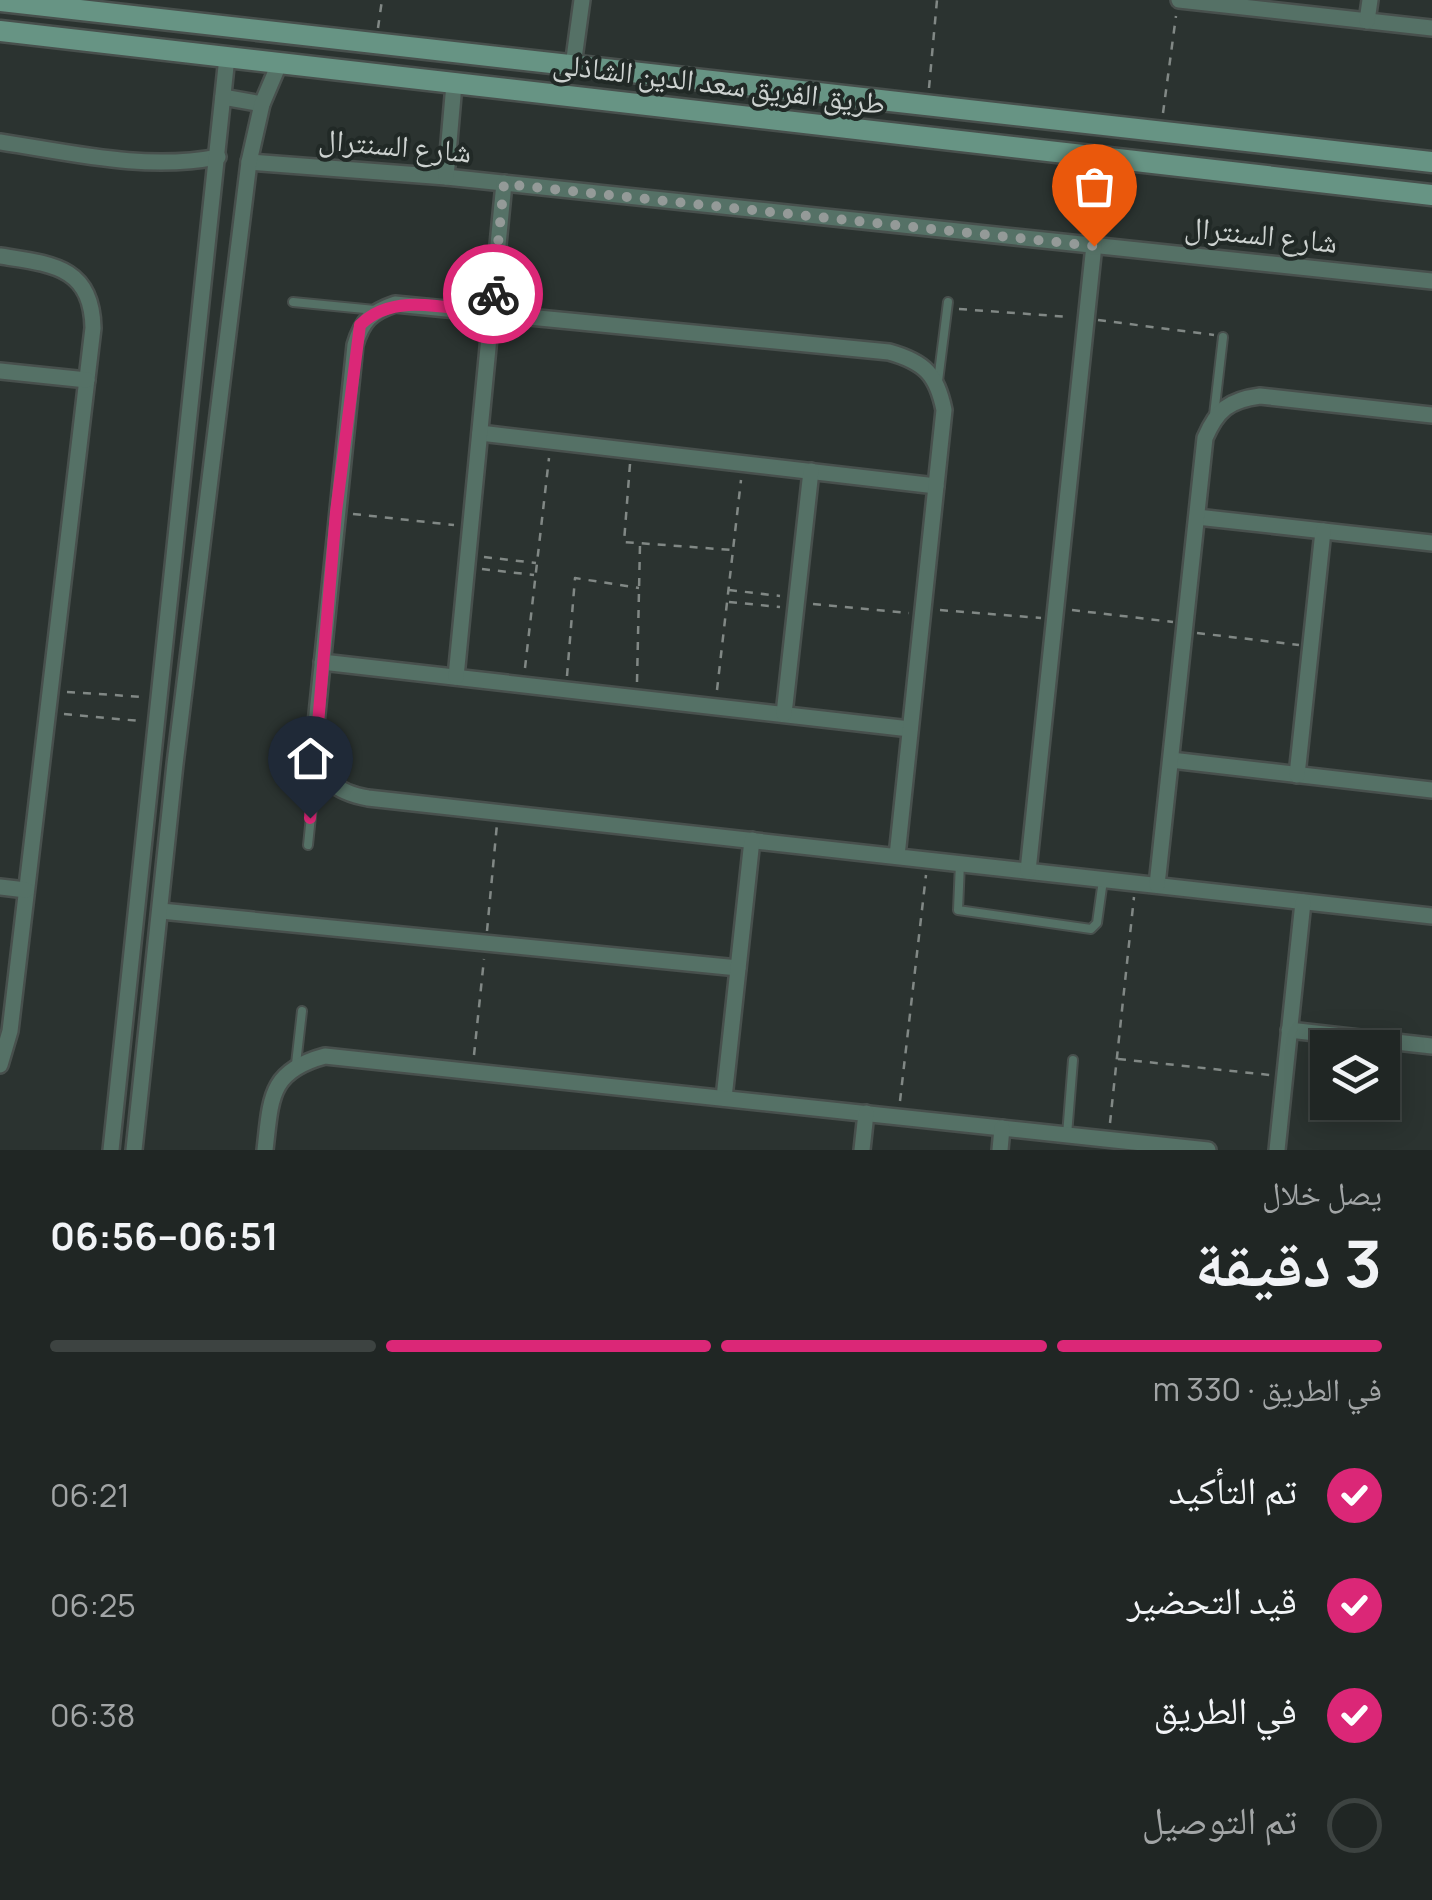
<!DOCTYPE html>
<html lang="ar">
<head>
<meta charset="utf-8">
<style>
  body { margin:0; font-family:Manrope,"Noto Naskh Arabic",sans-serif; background:#282e2c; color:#f1f3f6; direction:rtl; height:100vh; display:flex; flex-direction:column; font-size:38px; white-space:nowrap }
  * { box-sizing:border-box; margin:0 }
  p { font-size:32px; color:#a2a5a6 }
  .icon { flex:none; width:55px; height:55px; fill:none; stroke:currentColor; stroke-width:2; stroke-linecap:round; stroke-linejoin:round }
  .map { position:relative; height:1150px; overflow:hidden; direction:ltr }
  .side { display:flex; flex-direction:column; background:#202624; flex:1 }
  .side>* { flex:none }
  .fabs { position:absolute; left:1310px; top:1030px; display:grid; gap:20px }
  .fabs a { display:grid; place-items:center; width:90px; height:90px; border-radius:0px; background:#202624; box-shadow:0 5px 25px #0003,0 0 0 2px #3d4341; font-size:50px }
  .pin { position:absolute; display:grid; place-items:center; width:85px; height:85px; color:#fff; margin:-102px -42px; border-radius:50% 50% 50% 0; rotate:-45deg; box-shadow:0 0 10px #0007 }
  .pin .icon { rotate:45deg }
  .courier { position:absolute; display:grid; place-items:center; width:100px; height:100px; margin:-50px; border:8px solid #db2777; border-radius:50%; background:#fff; color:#222; box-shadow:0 2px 12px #0007 }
  .head em { font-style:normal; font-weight:700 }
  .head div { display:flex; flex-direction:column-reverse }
  .head { display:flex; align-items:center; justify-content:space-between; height:170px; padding:0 50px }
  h1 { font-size:65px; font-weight:700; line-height:75px }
  .bar { display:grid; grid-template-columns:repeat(4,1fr); gap:15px 10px; align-content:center; height:120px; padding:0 50px }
  .bar i { height:12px; border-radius:8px; background:#3d4341 }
  .bar .current { background:#db2777 }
  .bar p { grid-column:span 4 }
  ol { padding:0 50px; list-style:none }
  li { display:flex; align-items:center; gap:30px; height:110px }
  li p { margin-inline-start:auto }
  li .icon { padding:10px; border-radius:50%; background:#db2777; color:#fff; stroke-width:4 }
  li:last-child { color:#a2a5a6 }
  li i { width:55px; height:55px; border:5px solid #3d4341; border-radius:50% }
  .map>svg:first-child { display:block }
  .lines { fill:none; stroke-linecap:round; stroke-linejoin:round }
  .lane-casing { stroke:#48504d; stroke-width:12 }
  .street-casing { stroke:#48504d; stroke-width:20 }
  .secondary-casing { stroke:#48504d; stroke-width:25 }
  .path { stroke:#818885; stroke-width:2.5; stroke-dasharray:8 8; stroke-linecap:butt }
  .lane { stroke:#557166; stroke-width:8 }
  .street { stroke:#557166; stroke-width:15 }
  .secondary { stroke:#679484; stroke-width:20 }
  .done { stroke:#949a98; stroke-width:10; stroke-dasharray:0 18 }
  .route { stroke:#db2777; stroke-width:12 }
  .labels { text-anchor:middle; stroke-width:8; stroke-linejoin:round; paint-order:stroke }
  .street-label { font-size:30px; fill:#cdd2d0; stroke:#212926 }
</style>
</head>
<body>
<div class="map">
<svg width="1432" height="1150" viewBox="0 0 1432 1150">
  <rect width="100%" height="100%" fill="#2b3330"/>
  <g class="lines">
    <g class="lane-casing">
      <g id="lane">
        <polyline points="293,302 375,310"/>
        <polyline points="938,381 948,302"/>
        <polyline points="1214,415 1223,337"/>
        <polyline points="308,845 316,768"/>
        <polyline points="960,863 958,910 1091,929 1097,923 1103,880"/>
        <polyline points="296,1064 302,1011"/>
        <polyline points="1067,1135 1073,1060"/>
      </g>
    </g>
    <g class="street-casing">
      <g id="street">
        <polyline points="1179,0 1432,28"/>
        <polyline points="1367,21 1370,0"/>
        <polyline points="573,66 582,0"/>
        <polyline points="223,97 262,104"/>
        <path d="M 0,142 C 73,153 145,171 218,157"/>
        <polyline points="249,162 446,177 1432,281"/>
        <polyline points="446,177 454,84"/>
        <path d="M 0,256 C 51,264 92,266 93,328 L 10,1031 L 0,1065"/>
        <polyline points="0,371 87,380"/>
        <polyline points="480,433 936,486"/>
        <polyline points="1197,517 1432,543"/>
        <polyline points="322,662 910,729"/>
        <polyline points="456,677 504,183"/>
        <polyline points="784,714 811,471"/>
        <polyline points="1171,760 1432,790"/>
        <polyline points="1297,775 1323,531"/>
        <path d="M 897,856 L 944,410 C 937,375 925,362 889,352 L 395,304 C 371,312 362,321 355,345 L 314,743 C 318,777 334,792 368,798 L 1432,916"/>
        <polyline points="1028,871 1094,245"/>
        <path d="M 1157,885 L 1205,438 C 1217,410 1229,400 1260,396 L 1432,415"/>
        <polyline points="0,887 26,890"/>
        <polyline points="161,911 738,968"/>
        <polyline points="1289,1030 1432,1046"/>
        <polyline points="724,1098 752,840"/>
        <polyline points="111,1150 227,57"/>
        <polyline points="134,1150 175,764 249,162 262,104 279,64"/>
        <path d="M 265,1150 C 271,1098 269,1071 325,1056 L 1208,1150"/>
        <polyline points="862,1150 866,1113"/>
        <polyline points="1000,1150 1002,1128"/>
        <polyline points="1277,1150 1303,902"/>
      </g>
    </g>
    <g class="secondary-casing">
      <g id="secondary">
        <polyline points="0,1 1432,162"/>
        <polyline points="0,31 1432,195"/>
      </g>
    </g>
    <g class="path">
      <polyline points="378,28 382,0"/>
      <polyline points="929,88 937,0"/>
      <polyline points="1163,113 1176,16"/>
      <polyline points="959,309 1070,317"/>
      <polyline points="1098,320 1214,335"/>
      <polyline points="630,464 624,542 732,550"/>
      <polyline points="353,514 454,525"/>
      <polyline points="484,557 536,563"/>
      <polyline points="482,569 534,575"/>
      <polyline points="729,590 780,596"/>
      <polyline points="729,602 780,607"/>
      <polyline points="813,604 909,613"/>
      <polyline points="940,610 1041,618"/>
      <polyline points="1072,610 1173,622"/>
      <polyline points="1197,633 1299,645"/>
      <polyline points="525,668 549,458"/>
      <polyline points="567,676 575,578 639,588"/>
      <polyline points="637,682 640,545"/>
      <polyline points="717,690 741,480"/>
      <polyline points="67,692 144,697"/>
      <polyline points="64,714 140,721"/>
      <polyline points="487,931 497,824"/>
      <polyline points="474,1055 484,959"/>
      <polyline points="1118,1059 1270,1075"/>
      <polyline points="900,1101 926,875"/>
      <polyline points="1110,1123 1134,897"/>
    </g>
    <use href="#lane" class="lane"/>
    <use href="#street" class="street"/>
    <use href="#secondary" class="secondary"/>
  </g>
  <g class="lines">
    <polyline class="done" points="493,294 504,184 1094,246"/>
    <path class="route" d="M 310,818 L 336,512 L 360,325 C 394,291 448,309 491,313 L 493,294"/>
  </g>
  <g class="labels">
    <g class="street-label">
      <text transform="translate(719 84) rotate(7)" y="10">طريق الفريق سعد الدين الشاذلى</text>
      <text transform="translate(395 146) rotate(5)" y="10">شارع السنترال</text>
      <text transform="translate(1261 235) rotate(6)" y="10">شارع السنترال</text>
    </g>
  </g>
</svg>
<div class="fabs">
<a><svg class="icon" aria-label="layers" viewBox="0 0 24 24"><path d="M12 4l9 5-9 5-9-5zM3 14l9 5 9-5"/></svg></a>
</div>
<div class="pin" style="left:1094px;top:246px;background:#ea580c"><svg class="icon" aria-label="bag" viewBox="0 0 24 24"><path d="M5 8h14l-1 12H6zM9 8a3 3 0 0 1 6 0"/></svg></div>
<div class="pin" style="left:310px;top:818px;background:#1f2937"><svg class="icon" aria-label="home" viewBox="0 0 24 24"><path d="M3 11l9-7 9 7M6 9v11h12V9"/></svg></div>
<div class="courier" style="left:493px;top:294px"><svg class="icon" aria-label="bike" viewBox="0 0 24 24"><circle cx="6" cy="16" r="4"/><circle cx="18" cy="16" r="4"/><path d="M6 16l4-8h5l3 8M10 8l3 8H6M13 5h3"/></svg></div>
</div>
<section class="side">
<div class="head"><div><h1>3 دقيقة</h1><p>يصل خلال</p></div><em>06:51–06:56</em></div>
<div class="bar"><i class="current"></i><i class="current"></i><i class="current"></i><i></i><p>في الطريق · 330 m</p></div>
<ol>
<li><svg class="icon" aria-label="check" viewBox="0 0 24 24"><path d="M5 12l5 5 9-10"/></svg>تم التأكيد<p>06:21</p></li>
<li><svg class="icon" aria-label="check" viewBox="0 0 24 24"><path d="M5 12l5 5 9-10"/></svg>قيد التحضير<p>06:25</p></li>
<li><svg class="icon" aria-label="check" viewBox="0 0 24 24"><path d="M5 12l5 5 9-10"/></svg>في الطريق<p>06:38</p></li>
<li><i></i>تم التوصيل</li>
</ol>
</section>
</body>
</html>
